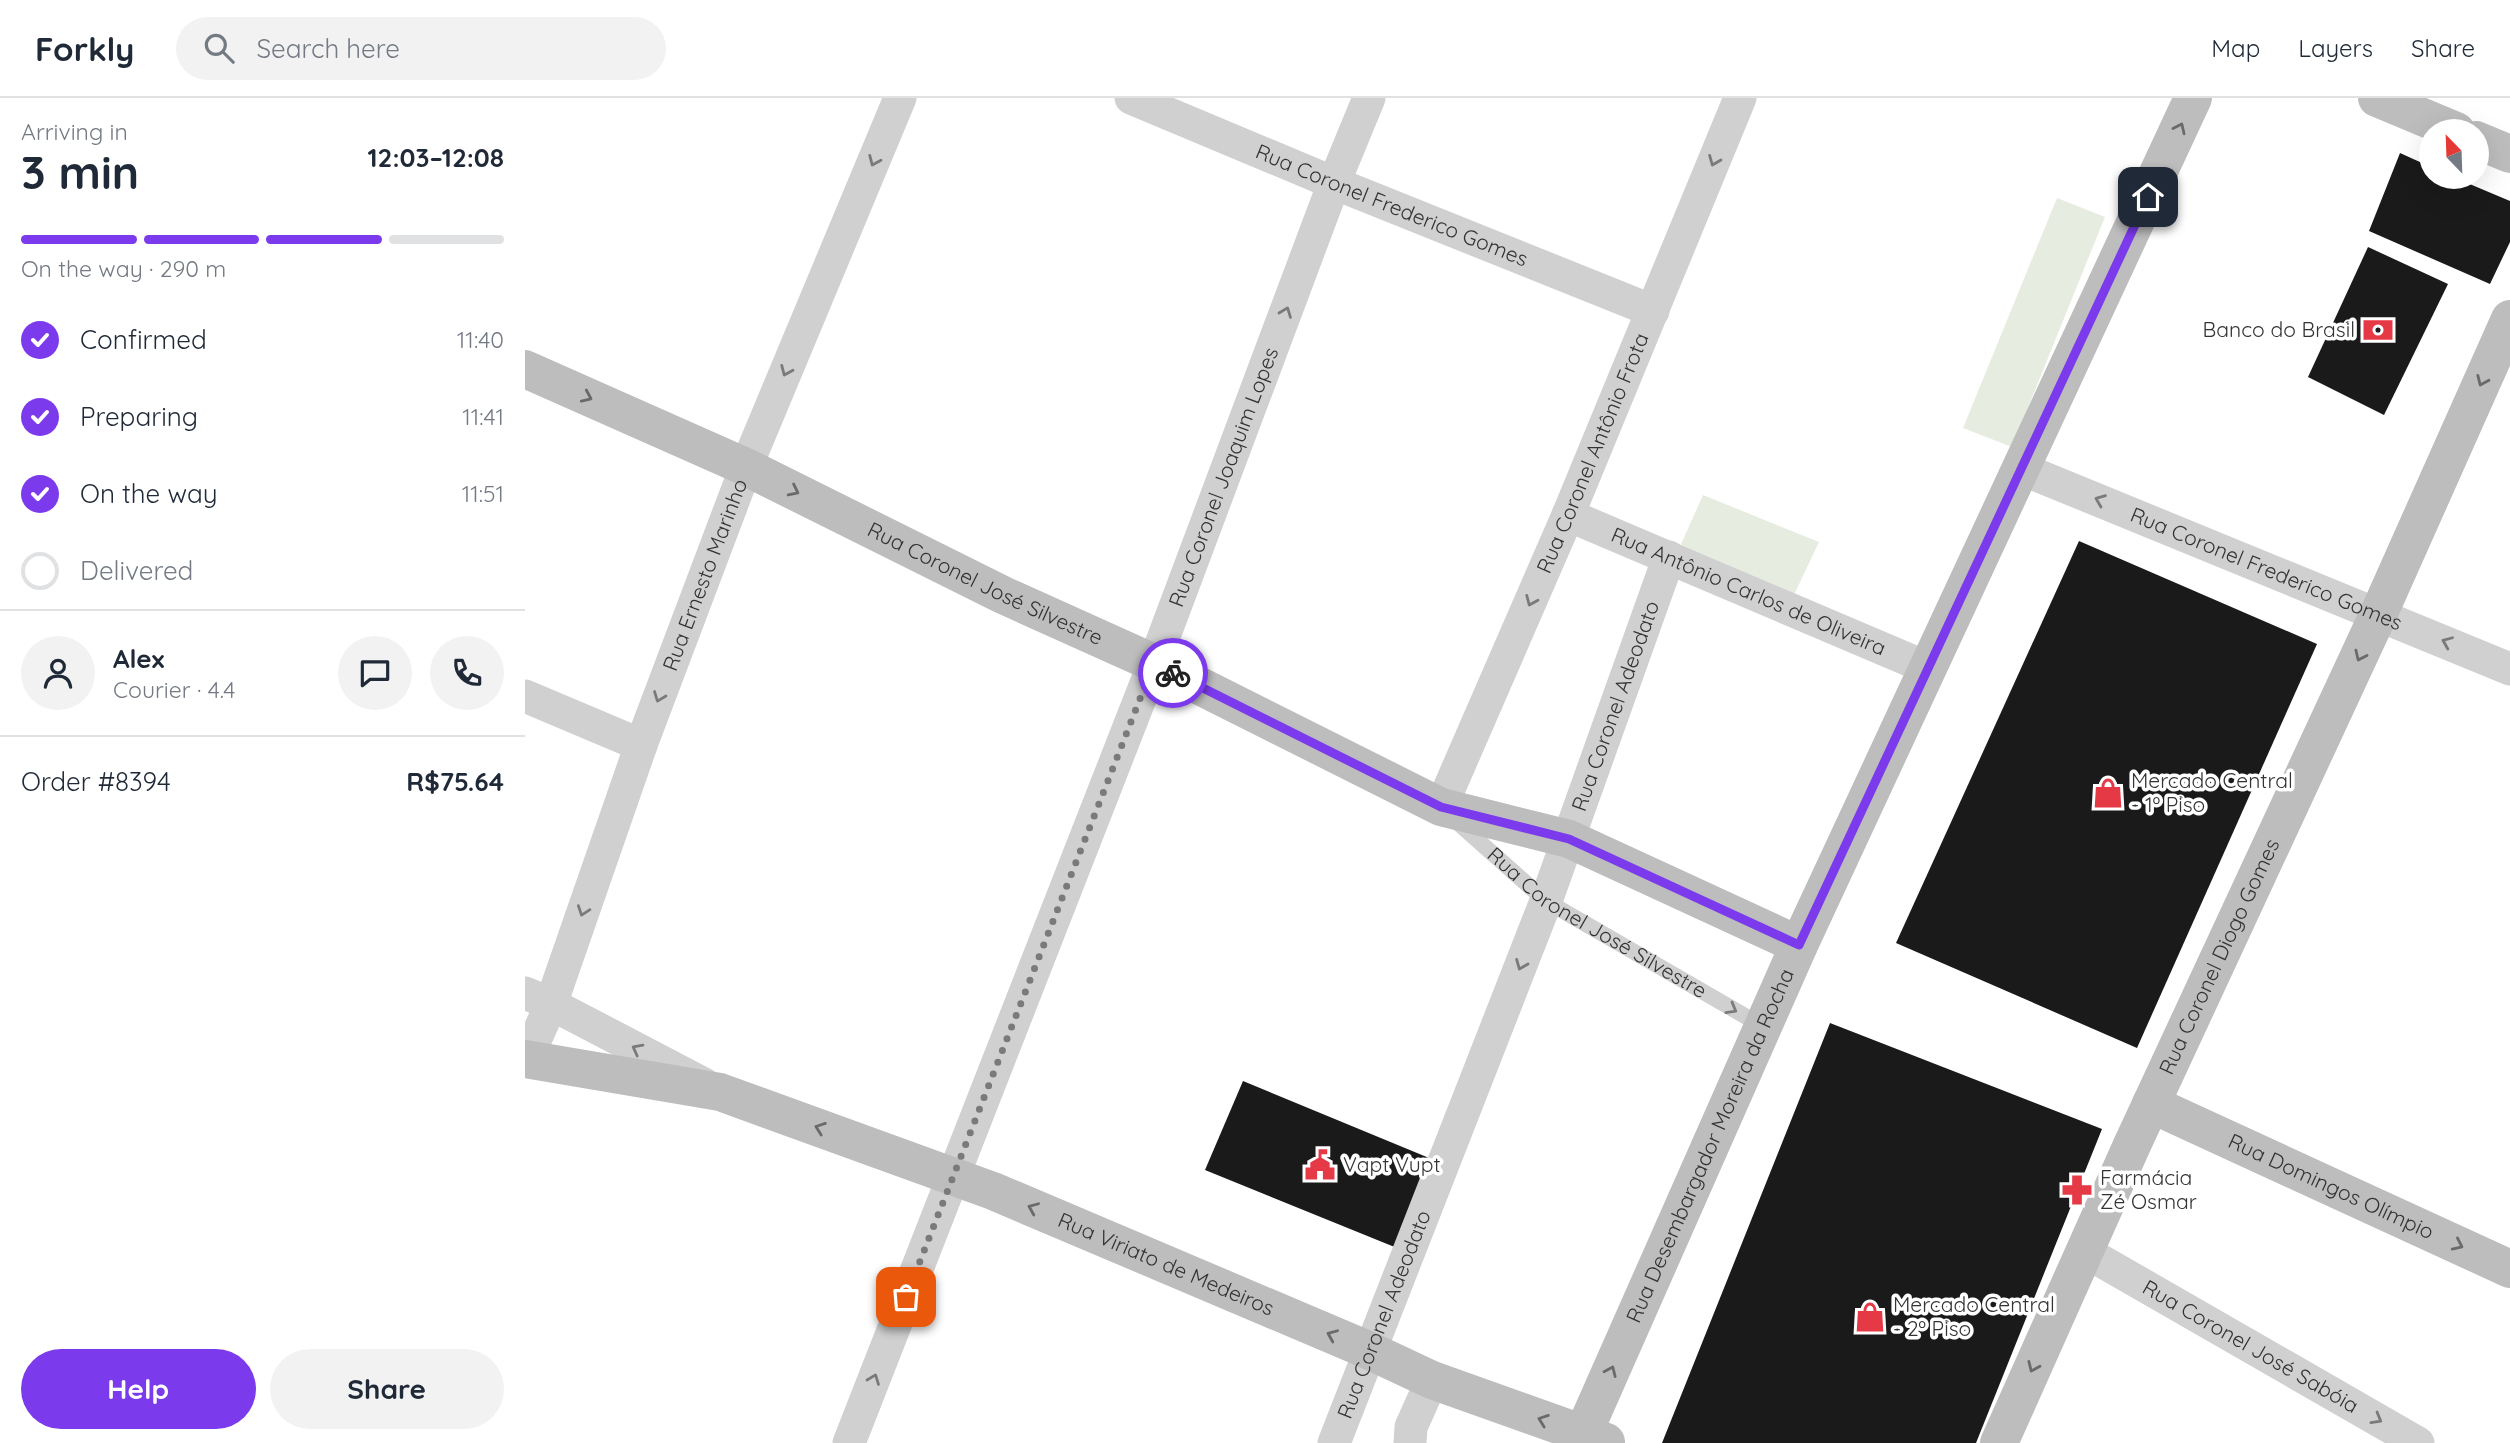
<!DOCTYPE html>
<html lang="en">
<head>
<meta charset="utf-8">
<style>
  body { margin:0; font-family:Quicksand,sans-serif; background:#f2f2f3; color:#1f2937; height:100vh; display:flex; flex-direction:column; font-size:26px; white-space:nowrap }
  * { box-sizing:border-box; margin:0 }
  p { font-size:23px; color:#747a83 }
  .icon { flex:none; width:38px; height:38px; fill:none; stroke:currentColor; stroke-width:2; stroke-linecap:round; stroke-linejoin:round }
  .map { position:relative; flex:1; overflow:hidden }
  .panel { display:flex; flex-direction:column; background:#fff; width:525px }
  .panel>* { flex:none }
  .needle { width:46px; rotate:337deg }
  .tools { position:absolute; left:1894px; top:21px; display:grid; gap:14px }
  .tools a { display:grid; place-items:center; width:70px; height:70px; border-radius:50%; background:#fff; box-shadow:0 7px 28px #0002; font-size:35px }
  .pin { position:absolute; display:grid; place-items:center; width:60px; height:60px; color:#fff; margin:-30px; border-radius:14px; box-shadow:0 4px 10px #0006 }
  .courier { position:absolute; display:grid; place-items:center; width:70px; height:70px; margin:-35px; border:5px solid #7c3aed; border-radius:50%; background:#fff; color:#222; box-shadow:0 2px 9px #0007 }
  .summary em { font-style:normal; font-weight:800 }
  .summary div { display:flex; flex-direction:column-reverse }
  .summary { display:flex; align-items:center; justify-content:space-between; height:119px; padding:0 21px }
  h1 { font-size:46px; font-weight:800; line-height:52px }
  .bar { display:grid; grid-template-columns:repeat(4,1fr); gap:10px 7px; align-content:center; height:84px; padding:0 21px }
  .bar i { height:9px; border-radius:5px; background:#e0e1e3 }
  .bar .on { background:#7c3aed }
  .bar p { grid-column:span 4 }
  .line { display:flex; align-items:center; gap:18px; padding:0 21px; border-top:2px solid #e0e1e3 }
  .line div { flex:1 }
  .round { display:grid; place-items:center; flex:none; width:74px; height:74px; border-radius:37px; background:#f2f2f3 }
  ol { padding:0 21px; list-style:none }
  li { display:flex; align-items:center; gap:21px; height:77px }
  li p { margin-inline-start:auto }
  li .icon { padding:7px; border-radius:50%; background:#7c3aed; color:#fff; stroke-width:4 }
  li:last-child { color:#747a83 }
  li i { width:38px; height:38px; border:4px solid #e0e1e3; border-radius:50% }
  .cta { display:flex; gap:14px; margin-top:auto; padding:14px 21px }
  .cta a { flex:1; height:80px; border-radius:42px; background:#7c3aed; color:#fff; font-size:28px; font-weight:800; line-height:80px; text-align:center }
  .cta a+a { background:#f2f2f3; color:#1f2937 }
  header { display:flex; align-items:center; gap:42px; box-sizing:border-box; height:98px; padding:0 35px; background:#fff; border-bottom:2px solid #e0e1e3 }
  header strong { font-size:33px }
  nav { display:flex; gap:38px; margin-inline-start:auto; font-size:24px }
  .search { width:490px; height:63px; background:#f2f2f3; display:flex; align-items:center; gap:18px; box-sizing:border-box; padding:0 24px; border-radius:38px; color:#747a83; font-size:26px }
  main { display:flex; flex:1; min-height:0 }
  .map>svg:first-child { display:block }
  .green { fill:#e6ecdf }
  .building { fill:#1a1a1a }
  .lines { fill:none; stroke-linecap:round; stroke-linejoin:round }
  .lane { stroke:#d0d0d0; stroke-width:16 }
  .street { stroke:#d0d0d0; stroke-width:33 }
  .secondary { stroke:#bdbdbd; stroke-width:38 }
  .oneway { stroke:#6a6a6a }
  .oneway2 { stroke:#7a7a7a }
  .done { stroke:#7a7a7a; stroke-width:7; stroke-dasharray:0 12.6 }
  .route { stroke:#7c3aed; stroke-width:9 }
  .labels { text-anchor:middle; stroke-width:7; stroke-linejoin:round; paint-order:stroke }
  .street-label { font-size:21px; fill:#333; stroke:#fff }
  .poi-label { font-size:21px; fill:#333; stroke:#fff; text-anchor:start }
</style>
</head>
<body>
<header>
<strong>Forkly</strong>
<div class="search"><svg class="icon" aria-label="search" viewBox="0 0 24 24"><circle cx="10" cy="10" r="6"/><path d="M15 15l6 6"/></svg>Search here</div>
<nav><a>Map</a><a>Layers</a><a>Share</a></nav>
</header>
<main>
<section class="panel">
<div class="summary"><div><h1>3 min</h1><p>Arriving in</p></div><em>12:03–12:08</em></div>
<div class="bar"><i class="on"></i><i class="on"></i><i class="on"></i><i></i><p>On the way · 290 m</p></div>
<ol>
<li><svg class="icon" aria-label="check" viewBox="0 0 24 24"><path d="M5 12l5 5 9-10"/></svg>Confirmed<p>11:40</p></li>
<li><svg class="icon" aria-label="check" viewBox="0 0 24 24"><path d="M5 12l5 5 9-10"/></svg>Preparing<p>11:41</p></li>
<li><svg class="icon" aria-label="check" viewBox="0 0 24 24"><path d="M5 12l5 5 9-10"/></svg>On the way<p>11:51</p></li>
<li><i></i>Delivered</li>
</ol>
<div class="line" style="height:126px"><a class="round"><svg class="icon" aria-label="person" viewBox="0 0 24 24"><circle cx="12" cy="8" r="4"/><path d="M4 21q1-7 8-7t8 7"/></svg></a><div><b>Alex</b><p>Courier · 4.4</p></div><a class="round"><svg class="icon" aria-label="chat" viewBox="0 0 24 24"><path d="M4 5h16v11H9l-5 4z"/></svg></a><a class="round"><svg class="icon" aria-label="phone" viewBox="0 0 24 24"><path d="M5 4h4l2 5-3 2q2 4 5 5l2-3 5 2v4C11 20 4 13 5 4z"/></svg></a></div>
<div class="line" style="height:91px"><div>Order #8394</div><b>R$75.64</b></div>
<div class="cta"><a>Help</a><a>Share</a></div>
</section>
<div class="map">
<svg width="1985" height="1345" viewBox="0 0 1985 1345">
  <rect width="100%" height="100%" fill="#fff"/>
  <g class="green">
    <polygon points="1532,100 1580,119 1487,349 1438,330"/>
    <polygon points="1178,397 1294,444 1268,499 1153,453"/>
  </g>
  <g class="building">
    <polygon points="1875,55 1906,69 1906,79 1928,79 1985,103 1985,144 1965,186 1844,133"/>
    <polygon points="1843,149 1923,186 1859,317 1783,279"/>
    <polygon points="1554,443 1792,546 1612,950 1371,845"/>
    <polygon points="1305,925 1577,1031 1451,1345 1137,1345"/>
    <polygon points="718,983 909,1062 872,1150 680,1072"/>
  </g>
  <g class="lines">
    <path class="lane" id="s1" d="M 931,723 L 1021,803 L 1239,929"/>
    <g class="street">
      <path id="s2" d="M 606,0 L 809,85 L 1128,213"/>
      <path id="s3" d="M 1497,371 L 1985,571"/>
      <path id="s4" d="M 1043,417 L 1403,570"/>
      <polyline points="0,598 116,647"/>
      <path id="s5" d="M 916,709 L 1043,417 L 1215,0"/>
      <polyline points="0,895 26,906 179,986"/>
      <path id="s6" d="M 2,961 L 26,906 L 116,647 L 221,369 L 375,0"/>
      <path id="s7" d="M 1559,1153 L 1893,1345"/>
      <path id="s8" d="M 324,1345 L 629,565 L 809,85 L 844,0"/>
      <path id="s9" d="M 809,1345 L 1021,803 L 1144,459"/>
      <polyline points="885,1345 886,1329 907,1282"/>
    </g>
    <g class="secondary">
      <polyline points="1852,0 1931,33"/>
      <polyline points="1951,42 1985,56"/>
      <path id="s10" d="M 0,271 L 221,369 L 478,497 L 629,565 L 916,709 L 1044,741 L 1274,847"/>
      <path id="s11" d="M 0,961 L 195,994 L 468,1093 L 843,1252 L 907,1282 L 1081,1344"/>
      <path id="s12" d="M 1626,1006 L 1985,1171"/>
      <path id="s13" d="M 1058,1336 L 1274,847 L 1668,0"/>
      <path id="s14" d="M 1474,1345 L 1607,1047 L 1854,515 L 1985,221"/>
    </g>
  </g>
  <defs><path id="oneway-chevron" d="M-2-3.5L2.5 0L-2 3.5" fill="none" stroke-width="1.6" stroke-linecap="round" stroke-linejoin="round" transform="scale(1.75)"/></defs>
  <g class="oneway">
    <use href="#oneway-chevron" transform="translate(1655 30) rotate(-65)"/>
    <use href="#oneway-chevron" transform="translate(1957 283) rotate(114)"/>
    <use href="#oneway-chevron" transform="translate(62 299) rotate(24)"/>
    <use href="#oneway-chevron" transform="translate(269 393) rotate(26)"/>
    <use href="#oneway-chevron" transform="translate(1835 558) rotate(115)"/>
    <use href="#oneway-chevron" transform="translate(295 1030) rotate(-160)"/>
    <use href="#oneway-chevron" transform="translate(508 1110) rotate(-157)"/>
    <use href="#oneway-chevron" transform="translate(1933 1147) rotate(25)"/>
    <use href="#oneway-chevron" transform="translate(807 1237) rotate(-157)"/>
    <use href="#oneway-chevron" transform="translate(1508 1269) rotate(114)"/>
    <use href="#oneway-chevron" transform="translate(1086 1273) rotate(-66)"/>
    <use href="#oneway-chevron" transform="translate(1018 1322) rotate(-160)"/>
  </g>
  <g class="oneway2">
    <use href="#oneway-chevron" transform="translate(349 63) rotate(113)"/>
    <use href="#oneway-chevron" transform="translate(1189 63) rotate(112)"/>
    <use href="#oneway-chevron" transform="translate(761 214) rotate(-69)"/>
    <use href="#oneway-chevron" transform="translate(261 273) rotate(113)"/>
    <use href="#oneway-chevron" transform="translate(1575 402) rotate(-158)"/>
    <use href="#oneway-chevron" transform="translate(1006 503) rotate(113)"/>
    <use href="#oneway-chevron" transform="translate(1922 544) rotate(-157)"/>
    <use href="#oneway-chevron" transform="translate(134 599) rotate(111)"/>
    <use href="#oneway-chevron" transform="translate(58 813) rotate(109)"/>
    <use href="#oneway-chevron" transform="translate(996 867) rotate(112)"/>
    <use href="#oneway-chevron" transform="translate(1207 911) rotate(30)"/>
    <use href="#oneway-chevron" transform="translate(112 951) rotate(-152)"/>
    <use href="#oneway-chevron" transform="translate(349 1281) rotate(-69)"/>
    <use href="#oneway-chevron" transform="translate(1852 1321) rotate(30)"/>
  </g>
  <g class="lines">
    <polyline class="done" points="381,1199 629,565 648,575"/>
    <polyline class="route" points="648,575 916,709 1044,741 1274,847 1623,99"/>
  </g>
  <defs>
    <g id="bank-bare" transform="scale(2.415)"><path d="M-6-4H6V4H-6ZM0-2.3a2.3 2.3 0 1 0 0 4.6a2.3 2.3 0 1 0 0-4.6Z" fill="#e63946" stroke="#fff" stroke-width="2.5" paint-order="stroke"/></g>
    <g id="shop-bare" transform="scale(2.415)"><path d="M-5-2.5h2.3a2.7 3.5 0 0 1 5.4 0H5L5.5 6h-11ZM-1.5-2.5h3a1.5 2.3 0 0 0-3 0Z" fill="#e63946" stroke="#fff" stroke-width="2.5" paint-order="stroke"/></g>
    <g id="civic-bare" transform="scale(2.415)"><path d="M-.6-6.5H3V-4.5H.6V-3L4-1V1h2V6H-6V1h2V-1L-.6-3ZM-1.2 2.5V6h2.4V2.5Z" fill="#e63946" stroke="#fff" stroke-width="2.5" paint-order="stroke"/></g>
    <g id="pharmacy-bare" transform="scale(2.415)"><path d="M-2-6h4v4h4v4h-4v4h-4v-4h-4v-4h4Z" fill="#e63946" stroke="#fff" stroke-width="2.5" paint-order="stroke"/></g>
  </defs>
  <g fill-rule="evenodd">
    <use href="#bank-bare" x="1853" y="232"/>
    <use href="#shop-bare" x="1583" y="695"/>
    <use href="#civic-bare" x="795" y="1067"/>
    <use href="#pharmacy-bare" x="1552" y="1092"/>
    <use href="#shop-bare" x="1345" y="1219"/>
  </g>
  <g class="labels">
    <g class="street-label">
      <text dy="7" stroke="none"><textPath href="#s2" startOffset="282">Rua Coronel Frederico Gomes</textPath></text>
      <text dy="7" stroke="none"><textPath href="#s5" startOffset="385">Rua Coronel Antônio Frota</textPath></text>
      <text dy="7" stroke="none"><textPath href="#s8" startOffset="1036">Rua Coronel Joaquim Lopes</textPath></text>
      <text dy="7" stroke="none"><textPath href="#s3" startOffset="264">Rua Coronel Frederico Gomes</textPath></text>
      <text dy="7" stroke="none"><textPath href="#s6" startOffset="516">Rua Ernesto Marinho</textPath></text>
      <text dy="7" stroke="none"><textPath href="#s10" startOffset="508">Rua Coronel José Silvestre</textPath></text>
      <text dy="7" stroke="none"><textPath href="#s4" startOffset="196">Rua Antônio Carlos de Oliveira</textPath></text>
      <text dy="7" stroke="none"><textPath href="#s9" startOffset="789">Rua Coronel Adeodato</textPath></text>
      <text dy="7" stroke="none"><textPath href="#s1" startOffset="175">Rua Coronel José Silvestre</textPath></text>
      <text dy="7" stroke="none"><textPath href="#s14" startOffset="534">Rua Coronel Diogo Gomes</textPath></text>
      <text dy="7" stroke="none"><textPath href="#s13" startOffset="315">Rua Desembargador Moreira da Rocha</textPath></text>
      <text dy="7" stroke="none"><textPath href="#s12" startOffset="198">Rua Domingos Olímpio</textPath></text>
      <text dy="7" stroke="none"><textPath href="#s11" startOffset="676">Rua Viriato de Medeiros</textPath></text>
      <text dy="7" stroke="none"><textPath href="#s9" startOffset="138">Rua Coronel Adeodato</textPath></text>
      <text dy="7" stroke="none"><textPath href="#s7" startOffset="192">Rua Coronel José Sabóia</textPath></text>
    </g>
    <g class="poi-label">
      <text x="1830" y="239" text-anchor="end">Banco do Brasil</text>
      <text x="1606" y="690">Mercado Central<tspan x="1606" dy="24">- 1º Piso</tspan></text>
      <text x="818" y="1074">Vapt Vupt</text>
      <text x="1575" y="1087">Farmácia<tspan x="1575" dy="24">Zé Osmar</tspan></text>
      <text x="1368" y="1214">Mercado Central<tspan x="1368" dy="24">- 2º Piso</tspan></text>
    </g>
  </g>
</svg>
<div class="tools">
<a><svg class="needle" viewBox="-14 -14 28 28"><path d="M0-13l5 13h-10z" fill="#e53935"/><path d="M0 13l5-13h-10z" fill="#747a83"/></svg></a>
</div>
<div class="pin" style="left:381px;top:1199px;background:#ea580c"><svg class="icon" aria-label="bag" viewBox="0 0 24 24"><path d="M5 8h14l-1 12H6zM9 8a3 3 0 0 1 6 0"/></svg></div>
<div class="pin" style="left:1623px;top:99px;background:#1f2937"><svg class="icon" aria-label="home" viewBox="0 0 24 24"><path d="M3 11l9-7 9 7M6 9v11h12V9"/></svg></div>
<div class="courier" style="left:648px;top:575px"><svg class="icon" aria-label="bike" viewBox="0 0 24 24"><circle cx="6" cy="16" r="4"/><circle cx="18" cy="16" r="4"/><path d="M6 16l4-8h5l3 8M10 8l3 8H6M13 5h3"/></svg></div>
</div>
</main>
</body>
</html>
